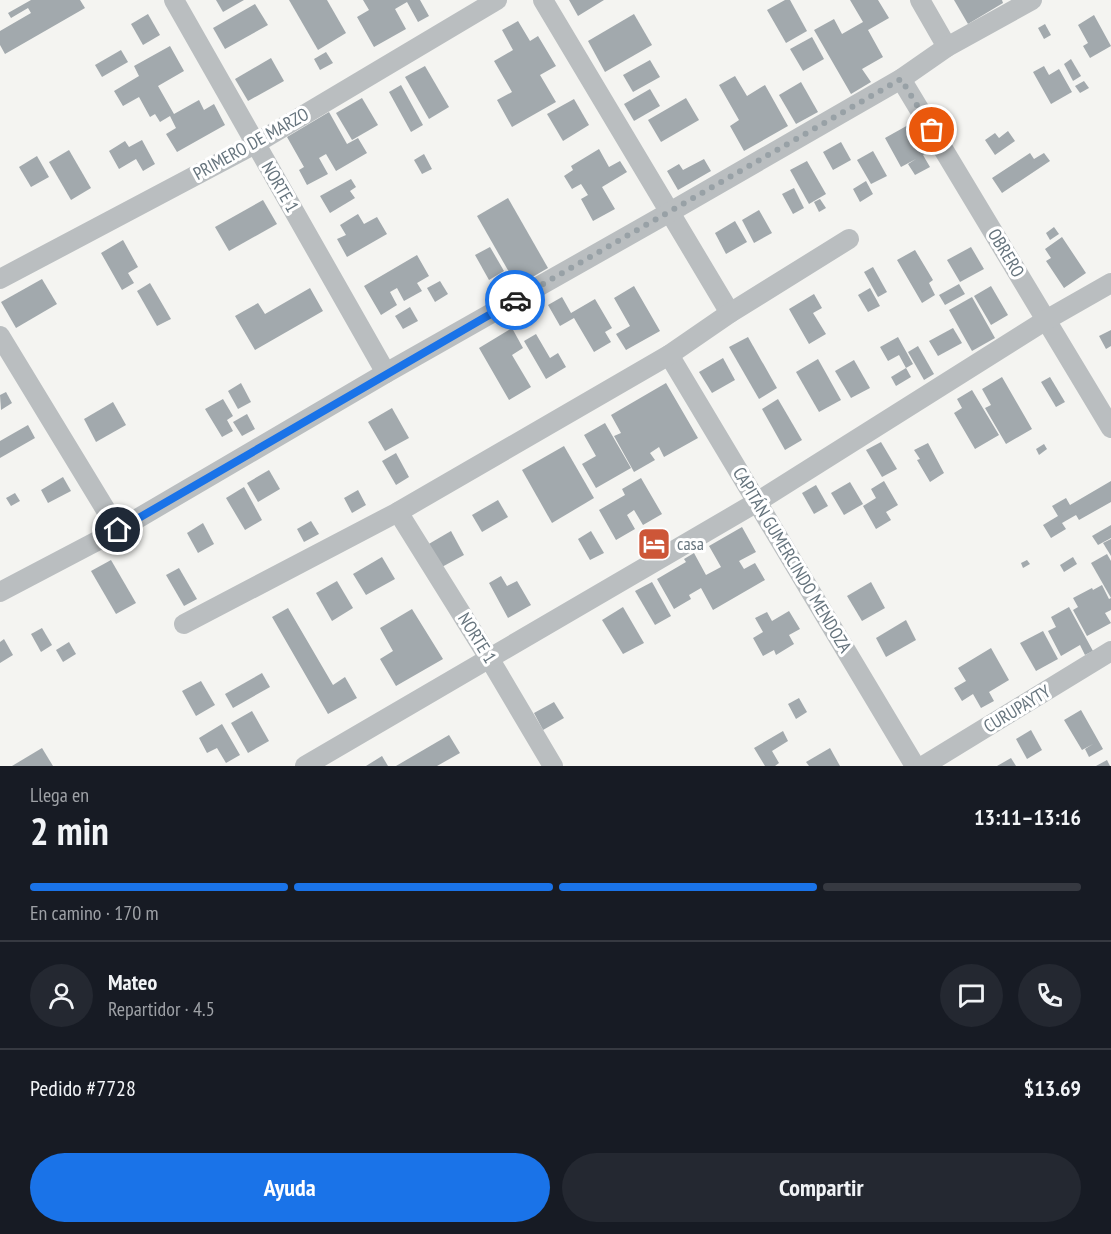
<!DOCTYPE html>
<html lang="es">
<head>
<meta charset="utf-8">
<style>
  body { margin:0; font-family:"PT Sans Narrow",sans-serif; background:#242831; color:#f1f3f6; height:100vh; display:flex; flex-direction:column; font-size:22px; white-space:nowrap }
  * { box-sizing:border-box; margin:0 }
  p { font-size:20px; color:#9ea1a6 }
  .icon { flex:none; width:33px; height:33px; fill:none; stroke:currentColor; stroke-width:2; stroke-linecap:round; stroke-linejoin:round }
  .map { position:relative; height:766px; overflow:hidden }
  .panel { display:flex; flex-direction:column; background:#171b24; flex:1 }
  .panel>* { flex:none }
  .pin { position:absolute; display:grid; place-items:center; width:51px; height:51px; color:#fff; margin:-26px; border:3px solid #fff; border-radius:50%; box-shadow:0 2px 6px #0007 }
  .courier { position:absolute; display:grid; place-items:center; width:60px; height:60px; margin:-30px; border:4px solid #1a73e8; border-radius:50%; background:#fff; color:#222; box-shadow:0 2px 8px #0007 }
  .head em { font-style:normal; font-weight:600 }
  .head div { display:flex; flex-direction:column-reverse }
  .head { display:flex; align-items:center; justify-content:space-between; height:102px; padding:0 30px }
  h1 { font-size:39px; font-weight:600; line-height:45px }
  .bar { display:grid; grid-template-columns:repeat(4,1fr); gap:9px 6px; align-content:center; height:72px; padding:0 30px }
  .bar i { height:8px; border-radius:4px; background:#363941 }
  .bar .on { background:#1a73e8 }
  .bar p { grid-column:span 4 }
  .line { display:flex; align-items:center; gap:15px; padding:0 30px; border-top:2px solid #363941 }
  .line div { flex:1 }
  .round { display:grid; place-items:center; flex:none; width:63px; height:63px; border-radius:32px; background:#242831 }
  .cta { display:flex; gap:12px; margin-top:auto; padding:12px 30px }
  .cta a { flex:1; height:69px; border-radius:36px; background:#1a73e8; color:#fff; font-size:24px; font-weight:600; line-height:69px; text-align:center }
  .cta a+a { background:#242831; color:#f1f3f6 }
  .map>svg:first-child { display:block }
  .building { fill:#a2a9ad }
  .lines { fill:none; stroke-linecap:round; stroke-linejoin:round }
  .street { stroke:#babec0; stroke-width:20 }
  .done { stroke:#98a1a6; stroke-width:6; stroke-dasharray:0 10.8 }
  .route { stroke:#1a73e8; stroke-width:8 }
  .labels { text-anchor:middle; stroke-width:6; stroke-linejoin:round; paint-order:stroke }
  .street-label { font-size:18px; fill:#67757e; stroke:#fff }
  .poi-label { font-size:18px; fill:#67757e; stroke:#fff; text-anchor:start }
</style>
</head>
<body>
<div class="map">
<svg width="1111" height="766" viewBox="0 0 1111 766">
  <rect width="100%" height="100%" fill="#f4f4f1"/>
  <g class="building">
    <polygon points="31,0 80,0 85,8 5,54 0,45 0,31 31,13 28,8 11,18 8,13"/>
    <polygon points="216,0 244,0 223,12"/>
    <polygon points="289,0 327,0 346,33 318,50"/>
    <polygon points="363,0 420,0 429,16 418,22 407,2 395,9 406,29 374,47 357,17 369,10"/>
    <polygon points="569,0 604,0 578,16"/>
    <polygon points="785,0 790,0 807,31 786,43 767,10"/>
    <polygon points="850,0 878,0 889,18 868,30 883,57 862,69 871,82 851,94 814,30 834,19 842,34 863,22"/>
    <polygon points="954,0 1002,0 1003,3 968,24"/>
    <polygon points="255,4 268,25 225,49 213,28"/>
    <polygon points="148,14 160,35 143,45 131,24"/>
    <polygon points="634,14 652,45 605,72 588,41"/>
    <polygon points="1094,15 1111,46 1090,58 1083,46 1088,43 1078,25"/>
    <polygon points="518,21 530,41 538,36 556,66 540,75 556,102 512,127 497,100 512,92 494,61 513,50 502,30"/>
    <polygon points="1045,24 1051,35 1044,39 1038,28"/>
    <polygon points="812,37 824,59 803,71 790,49"/>
    <polygon points="170,46 184,71 158,86 174,114 199,100 204,110 214,104 225,125 177,152 166,134 176,128 170,116 160,122 155,114 150,117 139,97 123,106 114,91 139,76 134,66"/>
    <polygon points="121,50 128,62 102,77 95,65"/>
    <polygon points="326,52 333,63 320,70 314,59"/>
    <polygon points="271,58 284,81 248,101 235,79"/>
    <polygon points="1071,59 1081,76 1073,81 1064,64"/>
    <polygon points="650,60 660,77 633,92 623,75"/>
    <polygon points="425,66 449,107 429,119 405,77"/>
    <polygon points="1044,66 1049,75 1059,69 1072,92 1051,104 1033,72"/>
    <polygon points="735,76 747,96 765,85 788,126 744,151 730,126 739,120 719,85"/>
    <polygon points="1084,81 1089,88 1080,93 1075,86"/>
    <polygon points="801,82 818,112 796,124 779,95"/>
    <polygon points="401,85 423,125 411,132 389,92"/>
    <polygon points="650,89 660,106 634,121 624,104"/>
    <polygon points="362,98 378,125 352,140 336,113"/>
    <polygon points="686,98 699,120 661,142 648,120"/>
    <polygon points="574,99 589,125 563,141 547,114"/>
    <polygon points="329,112 347,144 358,138 367,153 336,171 326,154 319,158 328,174 307,185 299,170 304,167 287,137"/>
    <polygon points="910,124 926,153 923,155 930,167 915,175 908,164 916,159 901,167 885,138"/>
    <polygon points="1008,131 1015,141 995,155 985,140 995,133 999,138"/>
    <polygon points="142,140 155,164 143,171 136,159 119,169 109,151 125,141 129,147"/>
    <polygon points="841,142 851,160 833,170 823,152"/>
    <polygon points="599,149 609,167 620,161 627,172 602,187 615,209 593,221 581,199 588,195 581,184 572,189 564,176 573,170 571,166"/>
    <polygon points="69,150 91,188 71,200 49,162"/>
    <polygon points="873,151 887,176 871,184 857,160"/>
    <polygon points="1030,153 1034,159 1044,153 1050,161 1002,193 992,178"/>
    <polygon points="424,154 432,169 422,174 414,160"/>
    <polygon points="37,156 49,177 31,187 19,167"/>
    <polygon points="704,159 711,171 678,190 667,171 679,164 683,170"/>
    <polygon points="807,161 826,194 809,204 790,170"/>
    <polygon points="351,179 356,187 350,191 355,198 330,213 320,196"/>
    <polygon points="866,181 873,194 860,202 853,189"/>
    <polygon points="794,188 804,208 793,214 782,194"/>
    <polygon points="508,198 548,268 517,286 477,216"/>
    <polygon points="820,199 826,208 819,212 814,202"/>
    <polygon points="263,200 277,224 229,251 215,227"/>
    <polygon points="759,210 772,233 754,243 742,220"/>
    <polygon points="358,214 364,224 377,217 387,234 347,257 337,239 346,235 340,225"/>
    <polygon points="735,221 747,242 726,254 715,233"/>
    <polygon points="1054,227 1059,234 1050,240 1046,233"/>
    <polygon points="1062,237 1086,273 1064,288 1046,261 1051,258 1045,249"/>
    <polygon points="123,240 138,267 128,273 134,283 122,290 101,253"/>
    <polygon points="490,247 504,271 489,280 475,255"/>
    <polygon points="971,247 984,269 960,282 947,260"/>
    <polygon points="915,250 933,280 929,283 935,295 922,303 897,260"/>
    <polygon points="417,255 429,276 417,283 422,291 404,301 397,288 390,292 397,305 381,315 364,286"/>
    <polygon points="873,267 887,292 878,297 864,272"/>
    <polygon points="42,279 57,304 16,328 1,302"/>
    <polygon points="440,281 448,294 435,302 427,288"/>
    <polygon points="150,283 171,319 157,326 137,291"/>
    <polygon points="959,284 965,294 945,305 939,295"/>
    <polygon points="634,286 660,331 626,350 616,334 630,326 614,298"/>
    <polygon points="991,286 1008,315 991,325 974,296"/>
    <polygon points="310,288 323,311 255,350 235,316 258,303 265,314"/>
    <polygon points="870,288 880,306 868,312 858,295"/>
    <polygon points="814,294 822,308 813,313 826,334 809,344 789,309"/>
    <polygon points="562,297 571,313 595,299 612,328 605,332 611,342 594,352 574,318 560,326 548,305"/>
    <polygon points="972,297 995,338 972,351 949,310"/>
    <polygon points="410,307 418,321 403,329 395,316"/>
    <polygon points="512,328 523,348 512,355 531,387 509,400 479,348"/>
    <polygon points="953,328 962,343 938,356 929,341"/>
    <polygon points="1111,330 1111,346 1106,349 1099,336"/>
    <polygon points="536,334 550,358 558,353 566,367 546,379 524,341"/>
    <polygon points="748,337 777,388 759,399 729,347"/>
    <polygon points="898,337 913,364 906,368 899,355 888,361 880,347"/>
    <polygon points="918,346 934,374 924,380 908,352"/>
    <polygon points="723,358 735,380 712,393 699,372"/>
    <polygon points="818,359 841,400 819,412 796,372"/>
    <polygon points="854,360 870,388 851,398 835,371"/>
    <polygon points="906,368 911,377 896,386 891,377"/>
    <polygon points="1002,377 1032,429 1006,444 985,408 991,405 982,389"/>
    <polygon points="1050,377 1065,402 1056,407 1041,382"/>
    <polygon points="241,383 251,402 238,409 228,391"/>
    <polygon points="666,383 698,438 664,457 659,447 650,453 655,460 634,472 614,436 621,433 611,415"/>
    <polygon points="972,390 999,435 975,449 954,413 962,408 957,399"/>
    <polygon points="6,392 12,403 1,410 0,395"/>
    <polygon points="223,399 233,416 227,420 233,431 222,437 205,409"/>
    <polygon points="778,399 802,440 785,450 762,409"/>
    <polygon points="113,402 126,425 96,442 84,419"/>
    <polygon points="392,408 409,438 385,451 368,422"/>
    <polygon points="247,414 255,429 242,436 233,422"/>
    <polygon points="605,423 631,468 596,488 582,464 596,456 584,435"/>
    <polygon points="28,425 35,438 0,458 0,441"/>
    <polygon points="881,442 897,469 882,477 866,450"/>
    <polygon points="928,443 944,473 930,482 917,460 920,459 914,450"/>
    <polygon points="1044,444 1047,449 1039,455 1036,449"/>
    <polygon points="564,446 594,498 552,523 522,470"/>
    <polygon points="396,453 409,477 396,485 382,461"/>
    <polygon points="269,470 280,489 258,502 247,483"/>
    <polygon points="63,477 71,491 48,503 41,490"/>
    <polygon points="641,478 662,514 643,525 634,510 627,515 635,529 616,540 599,510 625,495 622,489"/>
    <polygon points="884,481 898,505 886,512 891,520 876,529 863,506 876,498 871,489"/>
    <polygon points="1111,481 1111,502 1079,520 1076,515 1062,523 1066,529 1051,538 1043,525 1058,516 1052,506 1066,498 1070,505"/>
    <polygon points="850,482 863,504 844,515 831,493"/>
    <polygon points="816,485 828,506 814,514 802,493"/>
    <polygon points="244,487 262,520 245,530 226,498"/>
    <polygon points="358,490 366,505 352,513 344,498"/>
    <polygon points="15,493 20,501 11,506 6,498"/>
    <polygon points="498,500 508,517 482,532 472,515"/>
    <polygon points="311,521 319,534 304,542 297,529"/>
    <polygon points="203,523 214,544 198,553 187,533"/>
    <polygon points="1111,525 1111,538 1098,545 1092,536"/>
    <polygon points="742,527 756,552 739,561 744,569 755,563 765,580 713,610 701,588 689,595 691,599 674,609 657,579 686,562 684,559 694,553 706,575 721,567 709,546"/>
    <polygon points="451,531 464,555 440,568 427,545"/>
    <polygon points="591,531 604,553 590,560 578,539"/>
    <polygon points="1111,539 1111,556 1103,543"/>
    <polygon points="1107,554 1111,561 1111,598 1091,563"/>
    <polygon points="382,557 395,579 366,595 353,574"/>
    <polygon points="1073,557 1077,564 1064,572 1060,565"/>
    <polygon points="111,560 136,603 116,614 91,571"/>
    <polygon points="1027,560 1030,564 1023,568 1021,563"/>
    <polygon points="179,568 197,599 184,606 166,575"/>
    <polygon points="501,576 507,586 517,581 531,605 508,618 489,583"/>
    <polygon points="337,581 353,608 332,621 316,593"/>
    <polygon points="652,582 671,616 655,625 635,591"/>
    <polygon points="871,582 885,608 862,621 847,596"/>
    <polygon points="1102,585 1109,599 1111,598 1111,610 1105,613 1111,623 1087,636 1073,610 1078,607 1073,598 1092,588 1093,590"/>
    <polygon points="623,607 644,643 623,654 602,620"/>
    <polygon points="1069,607 1093,651 1085,655 1080,645 1061,656 1048,631 1056,627 1051,617"/>
    <polygon points="288,608 333,685 345,677 357,698 328,714 272,617"/>
    <polygon points="412,609 443,659 396,686 380,659 393,651 380,628"/>
    <polygon points="789,611 800,629 789,635 794,644 776,655 774,650 763,656 753,638 763,632 755,618 767,612 772,621"/>
    <polygon points="906,620 916,640 886,657 876,638"/>
    <polygon points="42,628 52,645 41,652 31,634"/>
    <polygon points="1043,631 1058,659 1036,671 1020,643"/>
    <polygon points="4,639 13,655 0,663 0,642"/>
    <polygon points="69,642 76,654 63,662 56,650"/>
    <polygon points="991,648 1009,680 989,692 994,701 981,708 973,694 962,701 954,688 966,681 958,668"/>
    <polygon points="262,673 270,687 233,708 225,694"/>
    <polygon points="201,681 215,705 196,716 182,691"/>
    <polygon points="799,698 807,712 796,719 788,704"/>
    <polygon points="554,702 564,718 543,730 534,713"/>
    <polygon points="1081,710 1103,749 1089,757 1085,749 1093,744 1082,750 1064,720"/>
    <polygon points="252,711 269,741 248,753 231,723"/>
    <polygon points="222,724 240,755 226,763 217,748 207,753 199,738"/>
    <polygon points="1031,730 1042,750 1027,759 1016,739"/>
    <polygon points="783,731 788,741 772,751 779,763 775,766 765,766 754,748"/>
    <polygon points="449,735 460,753 437,766 396,766"/>
    <polygon points="42,748 53,766 12,766"/>
    <polygon points="830,748 840,766 809,766 806,762"/>
    <polygon points="382,756 388,766 366,766"/>
    <polygon points="1011,758 1016,766 997,766"/>
    <polygon points="1107,760 1110,766 1096,766"/>
  </g>
  <g class="lines">
    <g class="street">
      <polyline points="174,0 386,373"/>
      <polyline points="543,0 730,313"/>
      <polyline points="920,0 947,47"/>
      <polyline points="901,79 1111,428"/>
      <polyline points="0,279 255,144 497,0"/>
      <polyline points="0,336 118,530"/>
      <polyline points="669,355 915,766"/>
      <polyline points="398,512 489,658 553,766"/>
      <polyline points="0,592 118,530 386,373 670,212 901,79 947,47 1032,0"/>
      <polyline points="184,624 398,512 669,355 730,313 849,239"/>
      <polyline points="305,766 757,502 1046,320 1111,283"/>
      <polyline points="923,766 1111,651"/>
    </g>
  </g>
  <g class="lines">
    <polyline class="done" points="515,300 901,79 932,130"/>
    <polyline class="route" points="118,530 515,300"/>
  </g>
  <defs>
    <g id="hotel-square" transform="scale(1.725)"><rect x="-9" y="-9" width="18" height="18" rx="4" fill="#cd5638" stroke="#fff"/><path d="M-6-4.5h1.5V1H6V5H4.5V3h-9V5H-6ZM-4 0a1.8 1.8 0 1 1 3.6 0ZM.5 0V-2.5h3Q6-2.5 6 0Z" fill="#fff"/></g>
  </defs>
  <g fill-rule="evenodd">
    <use href="#hotel-square" x="654" y="544"/>
  </g>
  <g class="labels">
    <g class="street-label">
      <text transform="translate(251 144) rotate(-29)" y="6">PRIMERO DE MARZO</text>
      <text transform="translate(280 187) rotate(60)" y="6">NORTE 1</text>
      <text transform="translate(1006 253) rotate(59)" y="6">OBRERO</text>
      <text transform="translate(792 560) rotate(59)" y="6">CAPITÁN GUMERCINDO MENDOZA</text>
      <text transform="translate(477 638) rotate(58)" y="6">NORTE 1</text>
      <text transform="translate(1017 709) rotate(-31)" y="6">CURUPAYTY</text>
    </g>
    <g class="poi-label">
      <text x="677" y="550">casa</text>
    </g>
  </g>
</svg>
<div class="pin" style="left:932px;top:130px;background:#ea580c"><svg class="icon" aria-label="bag" viewBox="0 0 24 24"><path d="M5 8h14l-1 12H6zM9 8a3 3 0 0 1 6 0"/></svg></div>
<div class="pin" style="left:118px;top:530px;background:#1f2937"><svg class="icon" aria-label="home" viewBox="0 0 24 24"><path d="M3 11l9-7 9 7M6 9v11h12V9"/></svg></div>
<div class="courier" style="left:515px;top:300px"><svg class="icon" aria-label="car" viewBox="0 0 24 24"><path d="M5 17H2v-5l4-1 3-4h7l3 4 3 1v5h-3M9 17h6M6 11h13"/><circle cx="7" cy="17" r="2"/><circle cx="17" cy="17" r="2"/></svg></div>
</div>
<section class="panel">
<div class="head"><div><h1>2 min</h1><p>Llega en</p></div><em>13:11–13:16</em></div>
<div class="bar"><i class="on"></i><i class="on"></i><i class="on"></i><i></i><p>En camino · 170 m</p></div>
<div class="line" style="height:108px"><a class="round"><svg class="icon" aria-label="person" viewBox="0 0 24 24"><circle cx="12" cy="8" r="4"/><path d="M4 21q1-7 8-7t8 7"/></svg></a><div><b>Mateo</b><p>Repartidor · 4.5</p></div><a class="round"><svg class="icon" aria-label="chat" viewBox="0 0 24 24"><path d="M4 5h16v11H9l-5 4z"/></svg></a><a class="round"><svg class="icon" aria-label="phone" viewBox="0 0 24 24"><path d="M5 4h4l2 5-3 2q2 4 5 5l2-3 5 2v4C11 20 4 13 5 4z"/></svg></a></div>
<div class="line" style="height:78px"><div>Pedido #7728</div><b>$13.69</b></div>
<div class="cta"><a>Ayuda</a><a>Compartir</a></div>
</section>
</body>
</html>
